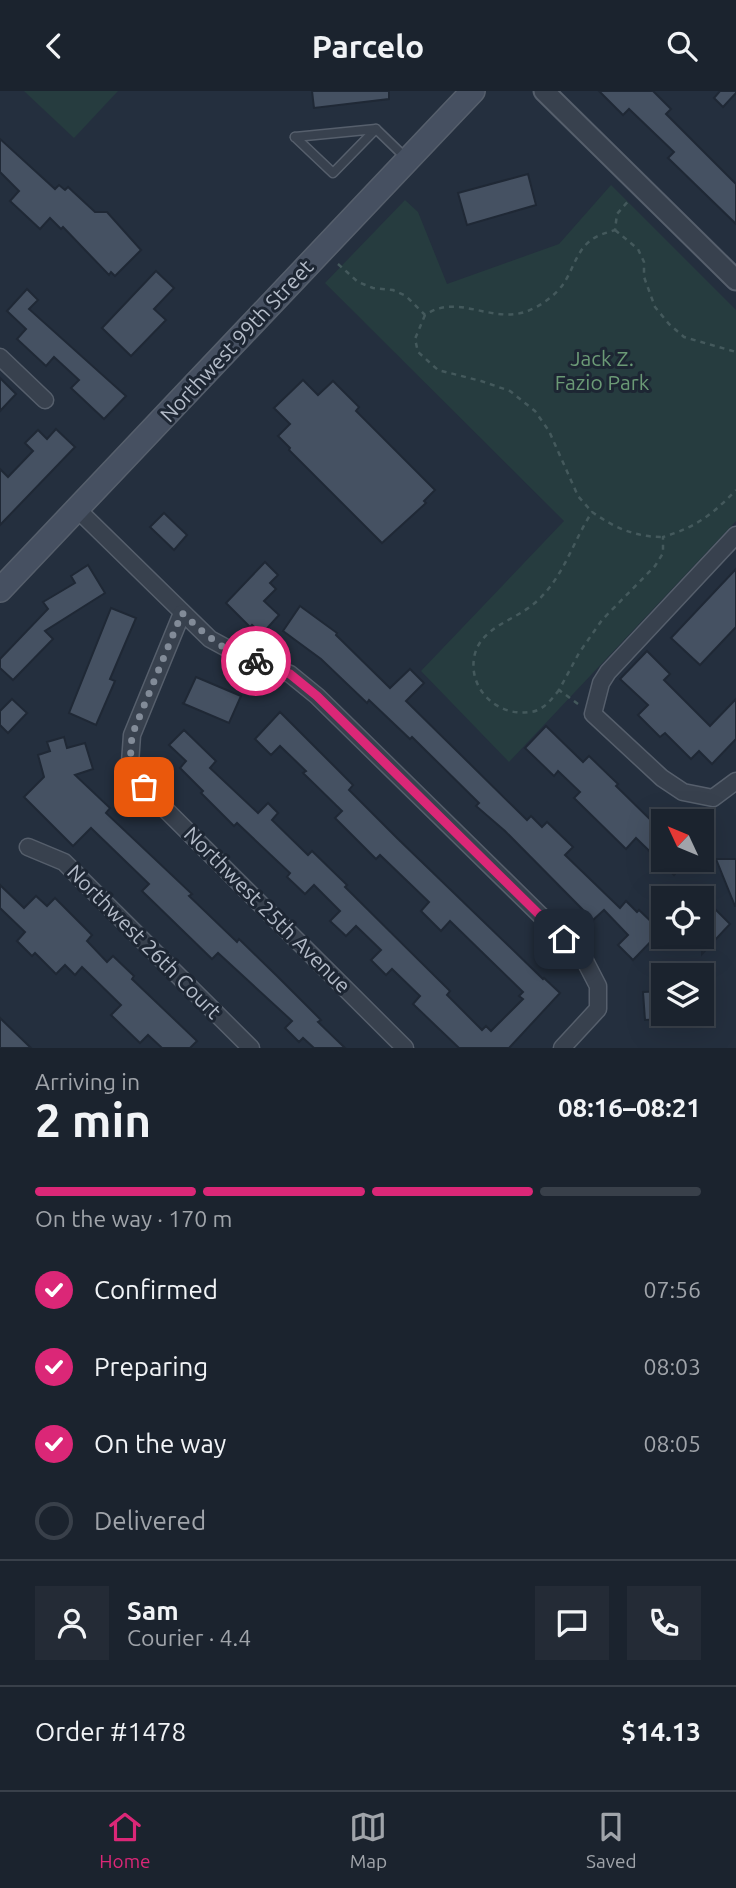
<!DOCTYPE html>
<html lang="en">
<head>
<meta charset="utf-8">
<style>
  body { margin:0; font-family:Ubuntu,sans-serif; background:#242b36; color:#f1f3f6; height:100vh; display:flex; flex-direction:column; font-size:26px; white-space:nowrap }
  * { box-sizing:border-box; margin:0 }
  p { font-size:23px; color:#a0a4aa }
  .icon { flex:none; width:38px; height:38px; fill:none; stroke:currentColor; stroke-width:2; stroke-linecap:round; stroke-linejoin:round }
  .map { position:relative; height:957px; overflow:hidden }
  .drawer { display:flex; flex-direction:column; background:#1b232e; flex:1 }
  .drawer>* { flex:none }
  .needle { width:46px; rotate:314deg }
  .controls { position:absolute; left:651px; top:718px; display:grid; gap:14px }
  .controls a { display:grid; place-items:center; width:63px; height:63px; border-radius:0px; background:#1b232e; box-shadow:0 7px 28px #0002,0 0 0 2px #39404a; font-size:35px }
  .pin { position:absolute; display:grid; place-items:center; width:60px; height:60px; color:#fff; margin:-30px; border-radius:14px; box-shadow:0 4px 10px #0006 }
  .courier { position:absolute; display:grid; place-items:center; width:70px; height:70px; margin:-35px; border:5px solid #db2777; border-radius:50%; background:#fff; color:#222; box-shadow:0 2px 9px #0007 }
  .overview em { font-style:normal; font-weight:600 }
  .overview div { display:flex; flex-direction:column-reverse }
  .overview { display:flex; align-items:center; justify-content:space-between; height:119px; padding:0 35px }
  h1 { font-size:46px; font-weight:600; line-height:52px }
  .bar { display:grid; grid-template-columns:repeat(4,1fr); gap:10px 7px; align-content:center; height:84px; padding:0 35px }
  .bar i { height:9px; border-radius:5px; background:#39404a }
  .bar .on { background:#db2777 }
  .bar p { grid-column:span 4 }
  .line { display:flex; align-items:center; gap:18px; padding:0 35px; border-top:2px solid #39404a }
  .line div { flex:1 }
  .round { display:grid; place-items:center; flex:none; width:74px; height:74px; border-radius:0px; background:#242b36 }
  ol { padding:0 35px; list-style:none }
  li { display:flex; align-items:center; gap:21px; height:77px }
  li p { margin-inline-start:auto }
  li .icon { padding:7px; border-radius:50%; background:#db2777; color:#fff; stroke-width:4 }
  li:last-child { color:#a0a4aa }
  li i { width:38px; height:38px; border:4px solid #39404a; border-radius:50% }
  header { display:flex; justify-content:space-between; align-items:center; height:91px; padding:0 35px; background:#1b232e; font-size:32px; font-weight:600 }
  .dock { display:flex; justify-content:space-around; align-items:center; height:98px; border-top:2px solid #39404a; background:#1b232e; font-size:19px; color:#a0a4aa }
  .dock a { display:grid; justify-items:center; gap:4px }
  .dock .on { color:#db2777 }
  .map>svg:first-child { display:block }
  .green { fill:#263c3f }
  .building { fill:#455162; stroke:#1f2835; stroke-width:2 }
  .lines { fill:none; stroke-linecap:round; stroke-linejoin:round }
  .service-casing { stroke:#565f6c; stroke-width:11 }
  .minor-casing { stroke:#565f6c; stroke-width:19 }
  .tertiary-casing { stroke:#565f6c; stroke-width:23 }
  .secondary-casing { stroke:#565f6c; stroke-width:26 }
  .path { stroke:#44595c; stroke-width:2.5; stroke-dasharray:5 5; stroke-linecap:butt }
  .service { stroke:#38414e; stroke-width:8 }
  .minor { stroke:#38414e; stroke-width:16 }
  .tertiary { stroke:#38414e; stroke-width:19 }
  .secondary { stroke:#465061; stroke-width:23 }
  .done { stroke:#828b98; stroke-width:7; stroke-dasharray:0 12.6 }
  .route { stroke:#db2777; stroke-width:9 }
  .labels { text-anchor:middle; stroke-width:6; stroke-linejoin:round; paint-order:stroke }
  .street-label { font-size:21px; fill:#b4bcc9; stroke:#1d2633 }
  .park-label { font-size:21px; fill:#6b9a76; stroke:#1d2633 }
</style>
</head>
<body>
<header><svg class="icon" aria-label="back" viewBox="0 0 24 24"><path d="M15 5l-7 7 7 7"/></svg>Parcelo<svg class="icon" aria-label="search" viewBox="0 0 24 24"><circle cx="10" cy="10" r="6"/><path d="M15 15l6 6"/></svg></header>
<div class="map">
<svg width="736" height="957" viewBox="0 0 736 957">
  <rect width="100%" height="100%" fill="#242f3e"/>
  <g class="green">
    <polygon points="24,0 118,0 74,47"/>
    <polygon points="611,94 736,219 736,430 509,671 421,580 564,430 325,192 405,109 418,121 447,193 559,153"/>
  </g>
  <g class="building">
    <polygon points="312,0 389,0 389,8 314,17"/>
    <polygon points="599,0 653,0 671,18 666,23 736,93 736,133 668,67 674,61 629,18 623,24"/>
    <polygon points="720,0 736,0 736,2 723,16 714,7"/>
    <polygon points="0,48 55,98 59,94 65,99 68,96 95,121 107,121 141,159 115,185 111,181 109,184 63,136 61,138 50,127 40,138 10,110 19,100 0,81"/>
    <polygon points="528,83 536,114 467,134 458,102"/>
    <polygon points="156,180 174,197 154,218 166,229 131,265 102,237"/>
    <polygon points="27,198 38,209 29,218 126,305 104,328 71,297 79,289 54,266 46,275 17,248 26,238 7,220"/>
    <polygon points="0,287 16,303 0,320"/>
    <polygon points="303,289 318,304 333,290 359,316 356,320 435,399 424,410 426,412 382,452 289,359 290,357 278,345 290,333 274,317"/>
    <polygon points="56,338 75,356 0,434 0,378 8,386 33,360 25,352 38,339 47,348"/>
    <polygon points="164,422 187,444 174,459 150,436"/>
    <polygon points="265,471 278,484 270,492 276,498 264,510 279,524 262,543 252,534 250,536 226,512"/>
    <polygon points="88,474 105,502 45,540 53,548 13,589 0,577 0,568 48,518 43,511 75,492 71,485"/>
    <polygon points="736,478 736,536 700,574 671,547"/>
    <polygon points="300,515 337,542 336,544 390,597 410,578 424,592 406,610 527,729 531,725 542,736 547,731 573,756 565,764 620,817 626,810 637,821 639,819 661,840 633,869 618,854 628,844 604,819 593,829 505,740 476,715 479,712 412,646 410,648 369,609 367,612 321,568 283,540"/>
    <polygon points="111,517 136,527 110,588 115,590 96,634 69,622"/>
    <polygon points="647,560 670,583 664,589 710,635 736,608 736,648 712,673 699,660 691,668 665,642 660,646 638,624 648,614 620,588"/>
    <polygon points="196,586 241,605 229,632 182,612 184,612"/>
    <polygon points="12,608 27,622 8,642 0,634 0,620"/>
    <polygon points="280,621 353,694 349,699 397,747 543,888 544,887 560,902 509,957 459,957 413,913 420,905 392,878 386,884 371,869 381,859 356,835 346,845 330,830 340,820 314,794 305,803 287,786 290,782 237,732 234,735 201,702 203,700 180,677 186,670 169,654 184,639 216,670 210,677 258,722 268,712 278,722 272,729 308,764 312,760 347,794 345,796 450,900 447,904 482,939 486,935 491,940 523,908 519,905 523,901 450,830 441,840 421,820 429,811 380,764 376,768 335,727 342,720 303,682 306,680 280,655 271,664 255,648"/>
    <polygon points="546,635 583,671 589,665 618,693 616,695 663,741 663,768 688,768 674,784 636,747 626,758 574,707 580,701 558,680 554,685 525,657"/>
    <polygon points="64,646 67,657 85,652 93,678 75,684 110,717 106,722 192,803 189,805 237,851 239,848 278,886 321,929 318,931 345,957 314,957 303,947 299,951 285,937 292,930 218,862 212,868 142,800 149,793 91,737 73,755 24,706 44,686 38,664 50,660 47,651"/>
    <polygon points="716,768 736,768 736,815 735,815"/>
    <polygon points="0,794 24,817 36,805 47,815 55,807 92,844 87,850 107,871 113,865 134,885 132,888 197,950 190,957 162,957 148,944 140,952 111,924 121,914 82,876 75,884 65,874 56,883 35,862 32,865 17,850 25,841 0,817"/>
    <polygon points="711,814 730,833 702,863 702,824"/>
    <polygon points="663,900 663,928 645,929 643,901"/>
    <polygon points="0,927 31,957 0,957"/>
  </g>
  <g class="lines">
    <g class="service-casing">
      <g id="service">
        <polyline points="295,46 333,82 376,38 407,68"/>
        <polyline points="295,46 376,38"/>
      </g>
    </g>
    <g class="minor-casing">
      <g id="minor">
        <polyline points="0,266 45,309"/>
        <polyline points="77,418 210,548 245,567 290,583 317,605 583,866 598,895 598,918 562,957"/>
        <polyline points="736,444 608,581 601,592 593,623 662,687 683,701 713,707 736,690"/>
        <polyline points="182,522 132,644 130,672 143,696 405,957"/>
        <polyline points="28,756 64,771 251,957"/>
      </g>
    </g>
    <g class="tertiary-casing">
      <polyline id="tertiary" points="544,0 736,189"/>
    </g>
    <g class="secondary-casing">
      <polyline id="secondary" points="0,499 473,0"/>
    </g>
    <g class="path">
      <polyline points="615,139 638,158 644,171 644,186 655,216 669,233 684,246 736,261"/>
      <path d="M 338,173 L 358,191 L 373,197 L 393,199 L 406,205 L 425,224 C 457,202 490,232 525,221 C 540,216 556,204 564,192 C 573,178 577,160 590,150 C 597,144 606,142 615,139 L 617,123 L 630,108"/>
      <polyline points="425,224 415,248 418,261 438,279 481,290 510,300 535,320 549,340 578,405 592,421"/>
      <path d="M 559,599 C 552,608 543,620 530,621 C 498,626 469,599 474,567 C 479,536 515,530 536,511 C 564,486 572,452 592,421 C 615,437 635,446 663,446"/>
      <path d="M 578,613 L 559,599 L 579,562 L 602,529 L 655,475 L 663,462 L 663,446 C 696,436 712,424 736,399"/>
    </g>
    <use href="#service" class="service"/>
    <use href="#minor" class="minor"/>
    <use href="#tertiary" class="tertiary"/>
    <use href="#secondary" class="secondary"/>
  </g>
  <g class="lines">
    <path class="done" d="M 144,696 L 130,672 L 132,644 L 182,522 C 204,542 226,563 256,570"/>
    <polyline class="route" points="256,570 290,583 317,605 564,848"/>
  </g>
  <g class="labels">
    <g class="street-label">
      <text transform="translate(237 250) rotate(-47)" y="7">Northwest 99th Street</text>
      <text transform="translate(267 819) rotate(45)" y="7">Northwest 25th Avenue</text>
      <text transform="translate(144 851) rotate(45)" y="7">Northwest 26th Court</text>
    </g>
    <g class="park-label">
      <text x="602" y="275">Jack Z.<tspan x="602" dy="24">Fazio Park</tspan></text>
    </g>
  </g>
</svg>
<div class="controls">
<a><svg class="needle" viewBox="-14 -14 28 28"><path d="M0-13l5 13h-10z" fill="#e53935"/><path d="M0 13l5-13h-10z" fill="#a0a4aa"/></svg></a>
<a><svg class="icon" aria-label="locate" viewBox="0 0 24 24"><circle cx="12" cy="12" r="6"/><path d="M12 2v4M12 18v4M2 12h4M18 12h4"/></svg></a>
<a><svg class="icon" aria-label="layers" viewBox="0 0 24 24"><path d="M12 4l9 5-9 5-9-5zM3 14l9 5 9-5"/></svg></a>
</div>
<div class="pin" style="left:144px;top:696px;background:#ea580c"><svg class="icon" aria-label="bag" viewBox="0 0 24 24"><path d="M5 8h14l-1 12H6zM9 8a3 3 0 0 1 6 0"/></svg></div>
<div class="pin" style="left:564px;top:848px;background:#1f2937"><svg class="icon" aria-label="home" viewBox="0 0 24 24"><path d="M3 11l9-7 9 7M6 9v11h12V9"/></svg></div>
<div class="courier" style="left:256px;top:570px"><svg class="icon" aria-label="bike" viewBox="0 0 24 24"><circle cx="6" cy="16" r="4"/><circle cx="18" cy="16" r="4"/><path d="M6 16l4-8h5l3 8M10 8l3 8H6M13 5h3"/></svg></div>
</div>
<section class="drawer">
<div class="overview"><div><h1>2 min</h1><p>Arriving in</p></div><em>08:16–08:21</em></div>
<div class="bar"><i class="on"></i><i class="on"></i><i class="on"></i><i></i><p>On the way · 170 m</p></div>
<ol>
<li><svg class="icon" aria-label="check" viewBox="0 0 24 24"><path d="M5 12l5 5 9-10"/></svg>Confirmed<p>07:56</p></li>
<li><svg class="icon" aria-label="check" viewBox="0 0 24 24"><path d="M5 12l5 5 9-10"/></svg>Preparing<p>08:03</p></li>
<li><svg class="icon" aria-label="check" viewBox="0 0 24 24"><path d="M5 12l5 5 9-10"/></svg>On the way<p>08:05</p></li>
<li><i></i>Delivered</li>
</ol>
<div class="line" style="height:126px"><a class="round"><svg class="icon" aria-label="person" viewBox="0 0 24 24"><circle cx="12" cy="8" r="4"/><path d="M4 21q1-7 8-7t8 7"/></svg></a><div><b>Sam</b><p>Courier · 4.4</p></div><a class="round"><svg class="icon" aria-label="chat" viewBox="0 0 24 24"><path d="M4 5h16v11H9l-5 4z"/></svg></a><a class="round"><svg class="icon" aria-label="phone" viewBox="0 0 24 24"><path d="M5 4h4l2 5-3 2q2 4 5 5l2-3 5 2v4C11 20 4 13 5 4z"/></svg></a></div>
<div class="line" style="height:91px"><div>Order #1478</div><b>$14.13</b></div>
</section>
<nav class="dock">
<a class="on"><svg class="icon" aria-label="home" viewBox="0 0 24 24"><path d="M3 11l9-7 9 7M6 9v11h12V9"/></svg>Home</a>
<a><svg class="icon" aria-label="map" viewBox="0 0 24 24"><path d="M3 6l6-2 6 2 6-2v14l-6 2-6-2-6 2zM9 4v14M15 6v14"/></svg>Map</a>
<a><svg class="icon" aria-label="saved" viewBox="0 0 24 24"><path d="M7 4h10v16l-5-4-5 4z"/></svg>Saved</a>
</nav>
</body>
</html>
